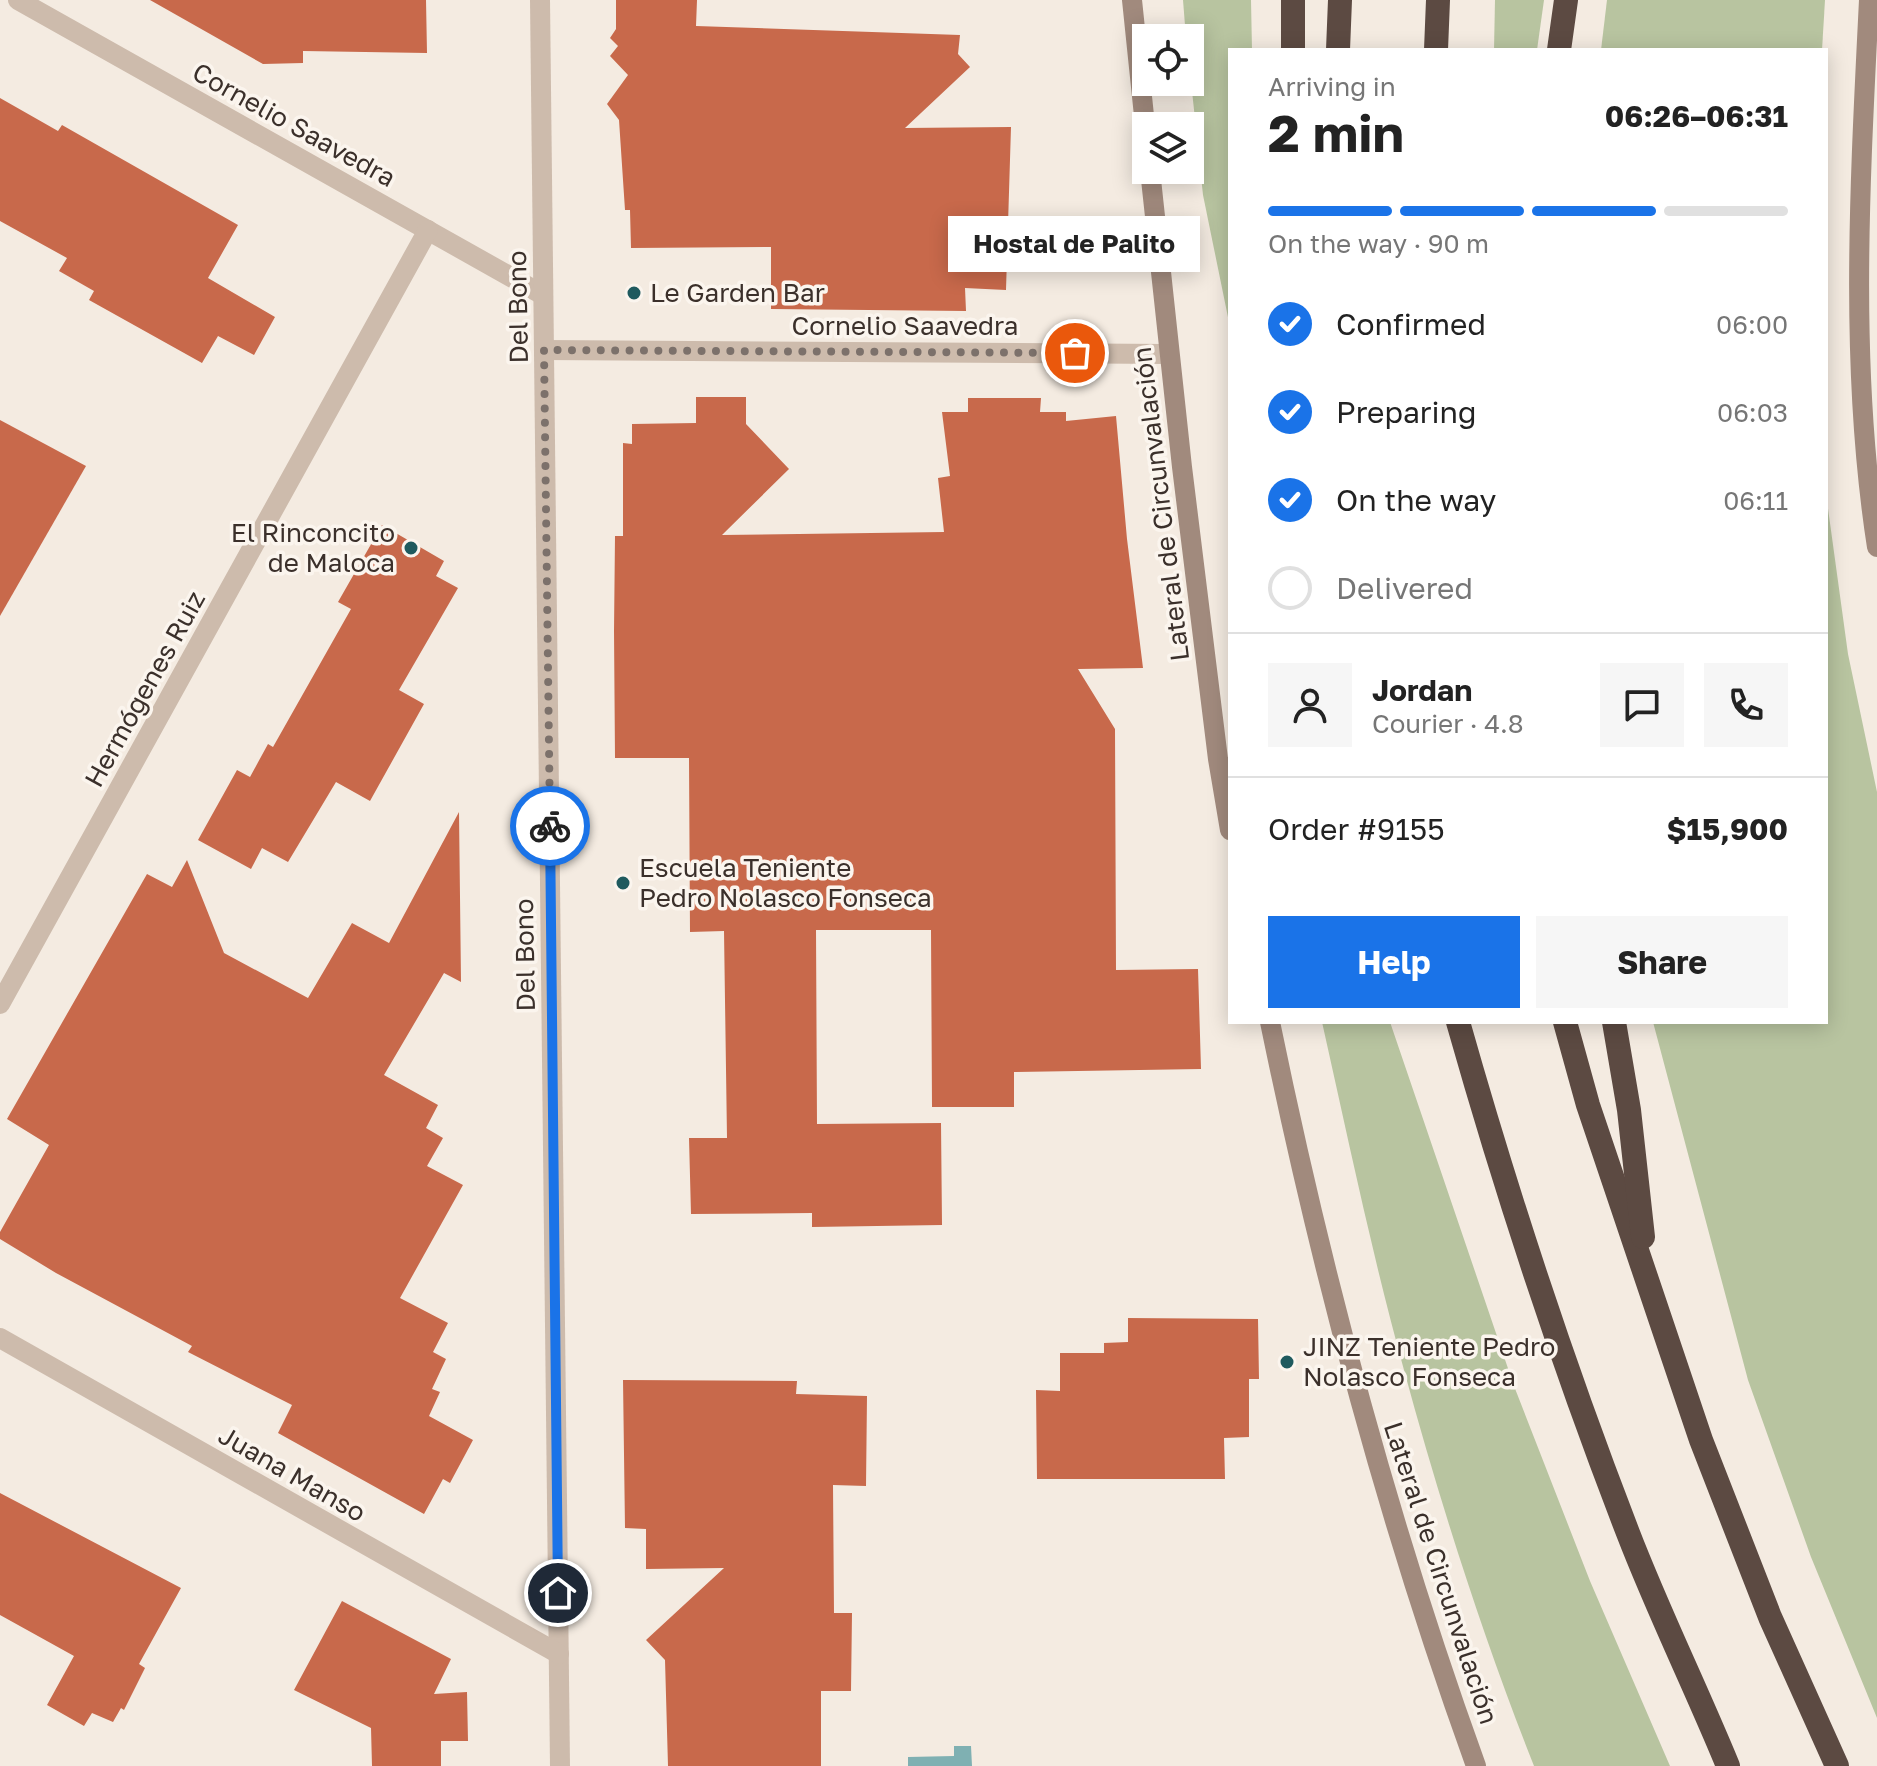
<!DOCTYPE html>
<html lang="en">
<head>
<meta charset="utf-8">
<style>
  body { margin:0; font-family:"Golos Text",sans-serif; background:#f6f6f6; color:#222; height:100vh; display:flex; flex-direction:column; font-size:30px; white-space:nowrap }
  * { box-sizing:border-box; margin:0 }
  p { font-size:26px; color:#767676 }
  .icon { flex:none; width:44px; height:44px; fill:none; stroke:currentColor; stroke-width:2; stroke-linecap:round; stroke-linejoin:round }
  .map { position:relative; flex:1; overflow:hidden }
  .details { position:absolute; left:1228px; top:48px; width:600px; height:976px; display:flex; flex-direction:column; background:#fff; border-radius:0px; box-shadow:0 4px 20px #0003 }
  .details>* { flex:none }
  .buttons { position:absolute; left:1132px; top:24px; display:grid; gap:16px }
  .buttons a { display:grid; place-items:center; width:72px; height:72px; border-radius:0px; background:#fff; box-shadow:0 4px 20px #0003; font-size:40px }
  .pin { position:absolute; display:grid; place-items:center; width:68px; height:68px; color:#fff; margin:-34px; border:4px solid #fff; border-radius:50%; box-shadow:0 2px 8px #0007 }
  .courier { position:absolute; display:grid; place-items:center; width:80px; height:80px; margin:-40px; border:6px solid #1a73e8; border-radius:50%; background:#fff; color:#222; box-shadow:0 2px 10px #0007 }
  .bubble { position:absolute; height:56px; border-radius:0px; background:#fff; box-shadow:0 4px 20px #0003; font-size:26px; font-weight:700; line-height:56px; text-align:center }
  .head em { font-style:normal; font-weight:700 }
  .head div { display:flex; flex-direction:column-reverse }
  .head { display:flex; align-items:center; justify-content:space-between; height:136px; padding:0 40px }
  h1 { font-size:52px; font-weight:700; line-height:60px }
  .bar { display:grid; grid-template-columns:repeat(4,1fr); gap:12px 8px; align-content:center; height:96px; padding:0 40px }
  .bar i { height:10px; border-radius:6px; background:#e0e0e0 }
  .bar .on { background:#1a73e8 }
  .bar p { grid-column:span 4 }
  .line { display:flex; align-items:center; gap:20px; padding:0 40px; border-top:2px solid #e0e0e0 }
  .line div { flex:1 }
  .round { display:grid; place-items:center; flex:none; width:84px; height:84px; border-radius:0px; background:#f6f6f6 }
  ol { padding:0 40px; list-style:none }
  li { display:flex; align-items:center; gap:24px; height:88px }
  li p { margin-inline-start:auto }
  li .icon { padding:8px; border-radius:50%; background:#1a73e8; color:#fff; stroke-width:4 }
  li:last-child { color:#767676 }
  li i { width:44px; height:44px; border:4px solid #e0e0e0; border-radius:50% }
  .primary-button { display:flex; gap:16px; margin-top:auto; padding:16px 40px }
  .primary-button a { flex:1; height:92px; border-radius:0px; background:#1a73e8; color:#fff; font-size:32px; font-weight:700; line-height:92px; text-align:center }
  .primary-button a+a { background:#f6f6f6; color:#222 }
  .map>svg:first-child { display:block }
  .green { fill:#b8c4a0 }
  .water { fill:#7fb0b2 }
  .building { fill:#c8694b }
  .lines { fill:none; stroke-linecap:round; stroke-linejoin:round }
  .street { stroke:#cdbbac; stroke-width:20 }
  .secondary { stroke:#a18a7d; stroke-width:20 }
  .highway { stroke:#5c4a42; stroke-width:24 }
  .done { stroke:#7c716b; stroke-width:8; stroke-dasharray:0 14.4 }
  .route { stroke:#1a73e8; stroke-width:10 }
  .poi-dot { fill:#1f5a5e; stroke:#fbf5ee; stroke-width:3 }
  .labels { text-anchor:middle; stroke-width:7; stroke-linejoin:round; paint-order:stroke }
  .street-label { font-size:26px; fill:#3b302b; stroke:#fbf5ee }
  .poi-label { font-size:26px; fill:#3b302b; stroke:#fbf5ee; text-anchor:start }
</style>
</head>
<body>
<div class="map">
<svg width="1877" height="1766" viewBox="0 0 1877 1766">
  <rect width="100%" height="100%" fill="#f4ebe1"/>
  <g class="green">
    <polygon points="1183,0 1251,0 1252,50 1230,50 1230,327 1203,195 1190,72 1190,38 1186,38"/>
    <polygon points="1495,0 1544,0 1537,50 1494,50"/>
    <polygon points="1607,0 1825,0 1822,50 1601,50"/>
    <polygon points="1826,494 1848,654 1877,792 1877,1718 1811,1557 1748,1380 1653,1022 1826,1022"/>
    <path d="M 1322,1022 L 1390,1022 L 1514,1386 L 1590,1581 L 1670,1766 L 1534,1766 C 1483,1637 1440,1503 1404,1370 C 1372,1255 1348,1138 1322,1022 Z"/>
  </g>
  <polygon class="water" points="954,1746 971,1746 972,1766 908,1766 908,1757 954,1756"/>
  <g class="building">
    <polygon points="150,0 426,0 427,53 303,51 303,63 263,64"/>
    <polygon points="616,0 697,0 696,26 960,35 958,54 970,67 905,128 1011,127 1006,290 965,288 966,311 771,309 771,247 631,248 630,210 625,210 619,120 607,104 628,75 610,56 618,46 610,38 616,29"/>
    <polygon points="0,98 58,131 62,125 238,225 208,278 275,317 254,355 218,336 202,363 89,300 94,291 59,271 67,258 0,221"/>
    <polygon points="696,397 746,397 746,424 789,469 722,535 944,532 938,478 950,476 942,412 968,412 968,398 1041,398 1040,412 1066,412 1066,421 1116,416 1127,539 1143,668 1078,669 1115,729 1116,970 1198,969 1201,1069 1014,1072 1014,1107 932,1107 931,930 816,930 817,1124 941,1123 942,1225 812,1227 812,1213 691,1214 689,1138 727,1138 724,931 690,932 689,758 615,758 614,631 615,536 623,536 623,443 632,444 632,424 696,423"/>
    <polygon points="0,420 86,466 0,616"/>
    <polygon points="382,525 444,561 436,576 458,588 399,690 424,704 370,801 336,782 288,862 262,848 251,869 198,840 237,770 250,777 268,744 273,747 351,609 338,602"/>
    <polygon points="459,812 461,982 444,973 384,1075 438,1105 426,1128 443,1138 427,1166 463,1185 400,1298 448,1323 433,1352 446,1359 432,1389 440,1392 429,1416 473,1440 450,1483 443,1479 424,1514 278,1433 292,1405 188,1352 192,1346 56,1273 0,1239 0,1232 49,1145 7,1119 147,874 172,887 187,860 224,953 308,998 352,923 389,943"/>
    <polygon points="1128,1318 1258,1319 1259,1379 1249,1379 1249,1437 1224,1438 1225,1479 1037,1479 1036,1390 1060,1391 1060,1353 1104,1353 1104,1343 1128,1342"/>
    <polygon points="623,1380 797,1381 796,1394 867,1396 866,1486 833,1485 834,1613 852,1613 851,1691 821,1691 821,1766 668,1766 665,1660 646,1640 724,1568 646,1569 646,1529 625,1528"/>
    <polygon points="0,1493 181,1588 139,1664 145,1668 124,1710 121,1708 113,1722 92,1713 84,1726 47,1705 74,1656 0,1615"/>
    <polygon points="342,1601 451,1659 434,1694 467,1692 468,1741 441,1741 441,1766 372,1766 371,1728 294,1690"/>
  </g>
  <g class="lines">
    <g class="street">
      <polyline points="18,0 543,295"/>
      <polyline points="540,0 560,1766"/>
      <polyline points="544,350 1169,354"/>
      <polyline points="0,1004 428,230"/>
      <polyline points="0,1338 559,1654"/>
    </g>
    <g class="secondary">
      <polyline points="1132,0 1146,135"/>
      <path d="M 1869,0 C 1860,181 1849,367 1877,547"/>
      <polyline points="1150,170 1182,467 1218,759 1230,830"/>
      <path d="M 1270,1022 C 1322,1275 1388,1523 1476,1766"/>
    </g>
    <g class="highway">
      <polyline points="1293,0 1293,50"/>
      <polyline points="1338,50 1340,0"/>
      <polyline points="1436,50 1438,0"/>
      <polyline points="1559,50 1566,0"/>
      <path d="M 1458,1022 C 1507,1195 1563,1365 1628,1533 C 1658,1611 1696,1688 1728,1766"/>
      <polyline points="1565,1022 1588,1105 1701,1440 1770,1617 1837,1766"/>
      <polyline points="1614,1022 1629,1110 1643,1237"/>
    </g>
  </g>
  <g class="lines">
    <polyline class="done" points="550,826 544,350 1075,353"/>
    <polyline class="route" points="550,826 558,1593"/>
  </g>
  <g class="poi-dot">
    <circle cx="634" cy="293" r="8"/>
    <circle cx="411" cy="548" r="8"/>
    <circle cx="623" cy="883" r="8"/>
    <circle cx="1287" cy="1362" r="8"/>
  </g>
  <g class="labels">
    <g class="street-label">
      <text transform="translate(294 125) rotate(29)" y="9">Cornelio Saavedra</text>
      <text transform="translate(518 307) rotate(-91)" y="9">Del Bono</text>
      <text x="905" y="335">Cornelio Saavedra</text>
      <text transform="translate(1161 504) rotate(-97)" y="9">Lateral de Circunvalación</text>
      <text transform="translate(145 689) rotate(-61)" y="9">Hermógenes Ruiz</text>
      <text transform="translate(525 955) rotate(-91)" y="9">Del Bono</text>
      <text transform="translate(292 1474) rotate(30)" y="9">Juana Manso</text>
      <text transform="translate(1441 1573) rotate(72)" y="9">Lateral de Circunvalación</text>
    </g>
    <g class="poi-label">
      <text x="650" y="302">Le Garden Bar</text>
      <text x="395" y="542" text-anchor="end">El Rinconcito<tspan x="395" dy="30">de Maloca</tspan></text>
      <text x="639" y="877">Escuela Teniente<tspan x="639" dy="30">Pedro Nolasco Fonseca</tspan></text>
      <text x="1303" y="1356">JINZ Teniente Pedro<tspan x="1303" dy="30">Nolasco Fonseca</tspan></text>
    </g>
  </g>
</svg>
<div class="buttons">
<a><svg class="icon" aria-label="locate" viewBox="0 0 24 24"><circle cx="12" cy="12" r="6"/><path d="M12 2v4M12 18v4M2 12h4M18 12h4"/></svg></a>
<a><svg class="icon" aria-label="layers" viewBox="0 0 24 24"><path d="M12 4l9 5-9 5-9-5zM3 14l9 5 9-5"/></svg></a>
</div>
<div class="pin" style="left:1075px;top:353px;background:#ea580c"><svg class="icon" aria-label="bag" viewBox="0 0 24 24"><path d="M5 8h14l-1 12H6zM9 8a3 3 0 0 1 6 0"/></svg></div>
<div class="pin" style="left:558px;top:1593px;background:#1f2937"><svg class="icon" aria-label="home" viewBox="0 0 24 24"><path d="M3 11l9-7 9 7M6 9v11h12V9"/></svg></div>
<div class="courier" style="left:550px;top:826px"><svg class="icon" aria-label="bike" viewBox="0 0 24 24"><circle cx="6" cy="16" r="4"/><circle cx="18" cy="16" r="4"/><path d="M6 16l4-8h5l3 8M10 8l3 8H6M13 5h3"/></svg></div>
<div class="bubble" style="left:948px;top:216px;width:252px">Hostal de Palito</div>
<section class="details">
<div class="head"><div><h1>2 min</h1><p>Arriving in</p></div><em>06:26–06:31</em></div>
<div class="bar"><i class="on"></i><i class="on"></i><i class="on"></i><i></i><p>On the way · 90 m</p></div>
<ol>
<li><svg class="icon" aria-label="check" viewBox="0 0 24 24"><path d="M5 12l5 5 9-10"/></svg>Confirmed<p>06:00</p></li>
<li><svg class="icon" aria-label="check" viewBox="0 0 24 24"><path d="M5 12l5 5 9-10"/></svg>Preparing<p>06:03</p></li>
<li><svg class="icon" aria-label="check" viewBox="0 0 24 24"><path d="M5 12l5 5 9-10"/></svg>On the way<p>06:11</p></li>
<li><i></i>Delivered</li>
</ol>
<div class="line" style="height:144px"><a class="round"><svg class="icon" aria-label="person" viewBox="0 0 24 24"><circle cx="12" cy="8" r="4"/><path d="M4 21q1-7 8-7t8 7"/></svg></a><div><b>Jordan</b><p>Courier · 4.8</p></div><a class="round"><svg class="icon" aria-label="chat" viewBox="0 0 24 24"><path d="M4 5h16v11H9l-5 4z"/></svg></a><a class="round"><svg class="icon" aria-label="phone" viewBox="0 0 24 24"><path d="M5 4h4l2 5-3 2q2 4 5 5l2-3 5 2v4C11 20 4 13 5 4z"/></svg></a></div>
<div class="line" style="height:104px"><div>Order #9155</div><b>$15,900</b></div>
<div class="primary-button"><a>Help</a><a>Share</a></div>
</section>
</div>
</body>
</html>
